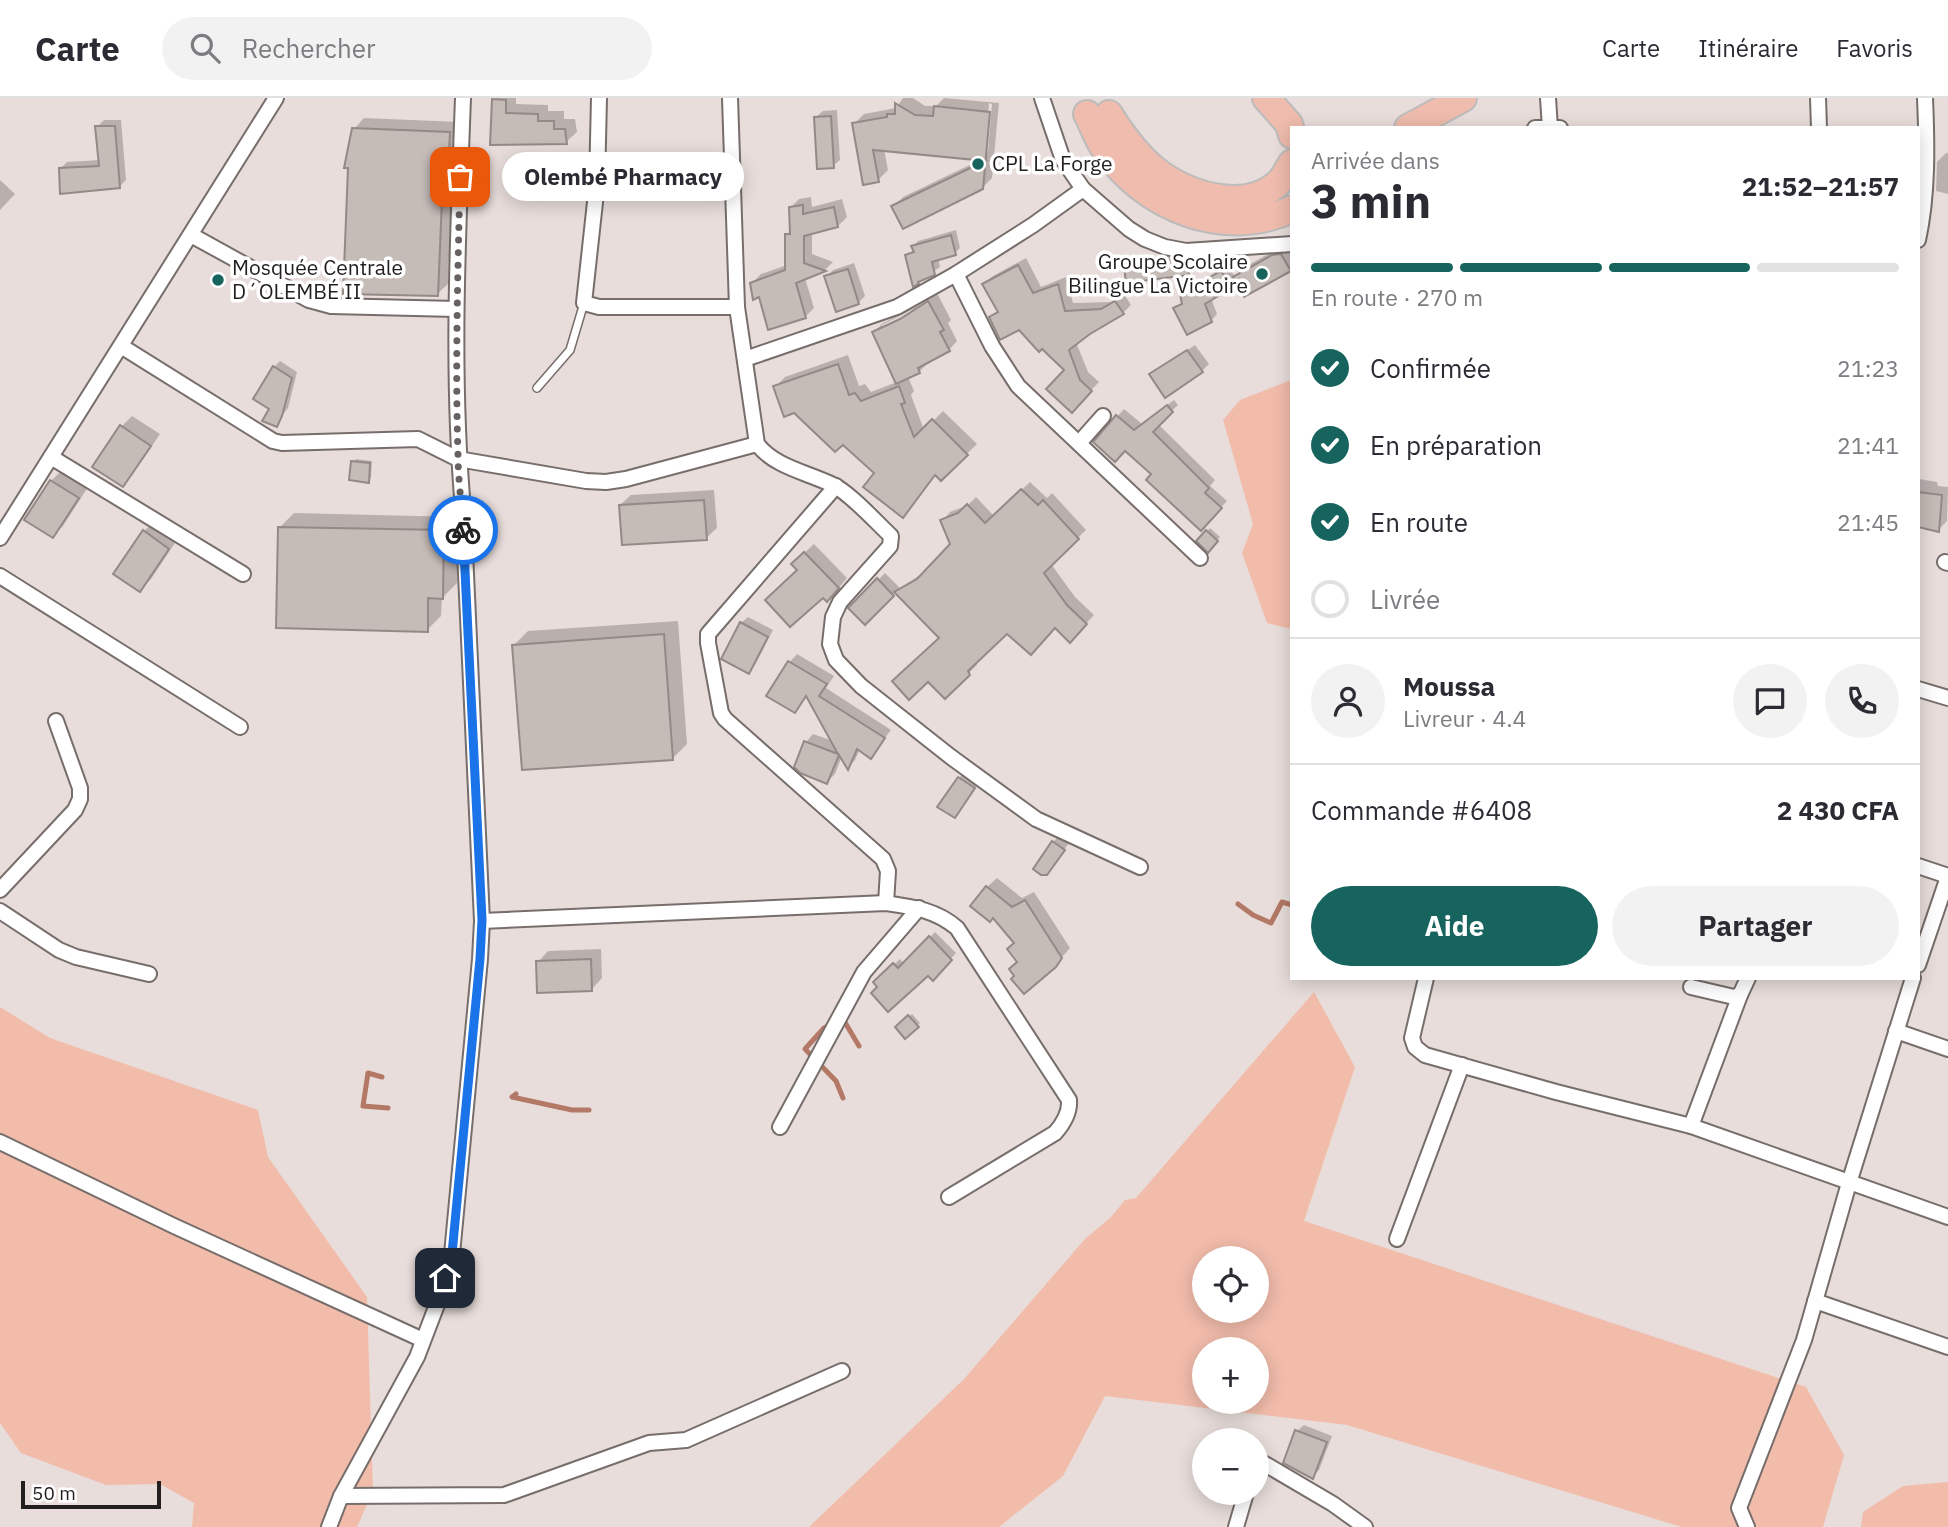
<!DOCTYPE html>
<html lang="fr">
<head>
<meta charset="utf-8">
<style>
  body { margin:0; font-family:"IBM Plex Sans",sans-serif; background:#f2f2f3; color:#2b2b33; height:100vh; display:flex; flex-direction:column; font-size:26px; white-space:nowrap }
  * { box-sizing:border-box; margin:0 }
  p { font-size:23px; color:#7c7c81 }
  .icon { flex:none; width:38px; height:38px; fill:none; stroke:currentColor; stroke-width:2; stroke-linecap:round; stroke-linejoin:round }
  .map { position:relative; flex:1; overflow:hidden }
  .details { position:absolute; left:1290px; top:28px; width:630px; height:854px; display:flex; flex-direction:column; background:#fff; border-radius:0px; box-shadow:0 4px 18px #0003 }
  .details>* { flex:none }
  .fabs { position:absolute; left:1192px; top:1148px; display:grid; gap:14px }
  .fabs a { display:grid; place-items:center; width:77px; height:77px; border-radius:50%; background:#fff; box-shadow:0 4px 18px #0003; font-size:35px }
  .scale { position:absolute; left:21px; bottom:18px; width:140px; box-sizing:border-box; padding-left:7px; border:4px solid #221f1e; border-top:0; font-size:19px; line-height:24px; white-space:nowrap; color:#221f1e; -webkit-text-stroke:5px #fff; paint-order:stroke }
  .pin { position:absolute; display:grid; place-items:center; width:60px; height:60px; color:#fff; margin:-30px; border-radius:14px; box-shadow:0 4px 10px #0006 }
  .courier { position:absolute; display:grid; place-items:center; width:70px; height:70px; margin:-35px; border:5px solid #1a73e8; border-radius:50%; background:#fff; color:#222; box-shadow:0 2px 9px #0007 }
  .bubble { position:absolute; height:49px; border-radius:24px; background:#fff; box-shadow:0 4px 18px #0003; font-size:23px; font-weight:800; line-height:49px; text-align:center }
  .head em { font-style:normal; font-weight:800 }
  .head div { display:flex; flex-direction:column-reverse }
  .head { display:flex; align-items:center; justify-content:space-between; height:119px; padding:0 21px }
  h1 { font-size:46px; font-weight:800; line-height:52px }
  .bar { display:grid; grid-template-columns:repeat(4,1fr); gap:10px 7px; align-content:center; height:84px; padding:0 21px }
  .bar i { height:9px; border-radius:5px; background:#e1e1e2 }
  .bar .active { background:#17645f }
  .bar p { grid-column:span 4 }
  .line { display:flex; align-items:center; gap:18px; padding:0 21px; border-top:2px solid #e1e1e2 }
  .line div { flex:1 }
  .round { display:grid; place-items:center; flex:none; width:74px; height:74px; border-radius:37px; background:#f2f2f3 }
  ol { padding:0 21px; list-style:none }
  li { display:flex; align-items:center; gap:21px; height:77px }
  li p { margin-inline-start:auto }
  li .icon { padding:7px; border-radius:50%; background:#17645f; color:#fff; stroke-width:4 }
  li:last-child { color:#7c7c81 }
  li i { width:38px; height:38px; border:4px solid #e1e1e2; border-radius:50% }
  .cta { display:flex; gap:14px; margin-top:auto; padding:14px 21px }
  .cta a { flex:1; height:80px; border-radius:42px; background:#17645f; color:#fff; font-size:28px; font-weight:800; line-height:80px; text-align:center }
  .cta a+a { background:#f2f2f3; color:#2b2b33 }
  header { display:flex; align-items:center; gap:42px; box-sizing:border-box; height:98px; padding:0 35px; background:#fff; border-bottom:2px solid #e1e1e2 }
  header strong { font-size:33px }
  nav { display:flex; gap:38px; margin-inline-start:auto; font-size:24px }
  .search { width:490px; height:63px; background:#f2f2f3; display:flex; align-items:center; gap:18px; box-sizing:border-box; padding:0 24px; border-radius:38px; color:#7c7c81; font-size:26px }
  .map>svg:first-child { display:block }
  .green { fill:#f2bcab; fill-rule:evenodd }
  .shadow { fill:#0003; fill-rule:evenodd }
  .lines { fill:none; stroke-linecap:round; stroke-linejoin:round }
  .stream { stroke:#b37866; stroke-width:5 }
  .building { fill:#c5bbb7; stroke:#938986; stroke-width:2 }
  .lane-casing { stroke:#776e6b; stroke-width:10 }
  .street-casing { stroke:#776e6b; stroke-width:18 }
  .highway-casing { stroke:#bdbcbc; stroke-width:30 }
  .lane { stroke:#fff; stroke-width:7 }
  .street { stroke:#fff; stroke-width:14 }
  .highway { stroke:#efbcad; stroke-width:26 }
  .done { stroke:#676260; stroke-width:7; stroke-dasharray:0 12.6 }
  .route { stroke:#1a73e8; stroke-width:9 }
  .poi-dot { fill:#17645f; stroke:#fff; stroke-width:2.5 }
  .labels { text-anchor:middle; stroke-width:7; stroke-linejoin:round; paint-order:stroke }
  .poi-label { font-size:21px; fill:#221f1e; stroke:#fff; text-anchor:start }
</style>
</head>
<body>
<header>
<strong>Carte</strong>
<div class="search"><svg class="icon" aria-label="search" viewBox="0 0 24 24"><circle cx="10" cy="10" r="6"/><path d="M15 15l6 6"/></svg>Rechercher</div>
<nav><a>Carte</a><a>Itinéraire</a><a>Favoris</a></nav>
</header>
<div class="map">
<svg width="1948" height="1429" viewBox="0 0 1948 1429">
  <rect width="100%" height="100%" fill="#e8ddda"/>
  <g class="green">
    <polygon points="1291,282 1291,531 1267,525 1242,455 1253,426 1223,322 1240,302"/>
    <path d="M 1314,894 L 1355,969 L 1304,1123 L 1806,1289 L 1844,1357 L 1823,1429 L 1682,1429 L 1347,1327 L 1105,1298 L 1063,1378 L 999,1429 L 809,1429 L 964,1281 L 1085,1141 L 1111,1119 L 1125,1102 L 1136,1100 ZM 1204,1160 L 1256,1160 L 1256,1213 L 1204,1213 ZM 1204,1251 L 1256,1251 L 1256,1304 L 1204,1304 Z"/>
    <polygon points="0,909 50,940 258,1012 268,1059 367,1199 373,1393 357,1429 192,1429 194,1405 160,1386 106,1387 21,1355 0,1325"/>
    <polygon points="1948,1384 1948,1429 1861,1429 1863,1414 1903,1388"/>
  </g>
  <g class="shadow">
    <polygon points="496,0 516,0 516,6 548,7 548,13 564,13 564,21 575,21 577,34 566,44 492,45 494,2"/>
    <path d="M 903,0 L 913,0 L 925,8 L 936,8 L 944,0 L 999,5 L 992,80 L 982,90 L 893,109 L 903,99 L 982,61 L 884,51 L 888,72 L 878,82 L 854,26 L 864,16 L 896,10 ZM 989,5 L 992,6 L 988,53 L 985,53 Z"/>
    <polygon points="837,12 840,62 833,68 816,19 823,13"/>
    <polygon points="364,20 459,24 458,65 452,70 448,186 437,196 354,31"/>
    <polygon points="104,22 121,22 126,82 119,89 60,71 67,64 100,62 97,29"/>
    <polygon points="1946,55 1948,55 1948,96 1936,93 1937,64"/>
    <polygon points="0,82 15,96 0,112"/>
    <polygon points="811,99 812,109 842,101 847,119 838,128 812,134 812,156 833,164 825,172 805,180 814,210 805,219 760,197 752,185 761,176 787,167 787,137 791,132 790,110 799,101"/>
    <polygon points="956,132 960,150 955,155 938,160 940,169 918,184 907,157 915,151 913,148 918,143"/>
    <polygon points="1284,147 1292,147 1292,169 1237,183 1211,200 1217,216 1211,223 1175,211 1182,204 1182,197 1189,190 1228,167 1235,179 1245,169"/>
    <polygon points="1186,155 1193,156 1195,169 1188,176 1126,168 1133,161"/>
    <polygon points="1026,160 1041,189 1066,179 1073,205 1111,204 1124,196 1131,207 1123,215 1076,244 1088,274 1099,284 1080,304 1067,272 1019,230 991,219 999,212 984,186 993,178"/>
    <polygon points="854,165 865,198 858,205 826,179 833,172"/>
    <path d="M 937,195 L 951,222 L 948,225 L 957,243 L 949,252 L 927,263 L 928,265 L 919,274 L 908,279 L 914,293 L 911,297 L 924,332 L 943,313 L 977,346 L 941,381 L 936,376 L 902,417 L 876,375 L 775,289 L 785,279 L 848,257 L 859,288 L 865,286 L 871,294 L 897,284 L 874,234 L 883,225 L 924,205 ZM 925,205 L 926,208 L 882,231 L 882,227 Z"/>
    <polygon points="1195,247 1209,266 1202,273 1151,277"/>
    <polygon points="280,263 297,274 288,310 276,326 271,310 274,269"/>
    <polygon points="1174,302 1178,307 1158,326 1215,382 1210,388 1227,403 1201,431 1154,376 1125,351 1095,344 1124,311 1142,326"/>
    <polygon points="132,318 160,336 133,376 122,387 122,328"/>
    <polygon points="356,361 372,363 371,380 368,383 353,364"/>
    <polygon points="62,372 88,389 63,428 52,438 51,383"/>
    <polygon points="1919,381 1937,384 1938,388 1948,389 1947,423 1938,432 1918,427"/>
    <polygon points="1030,384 1047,400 1052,395 1086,432 1051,466 1075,499 1094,517 1078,534 1055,528 1007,533 975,564 977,567 945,598 941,540 896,493 865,525 851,510 885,475 900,490 926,473 952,446 942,423 950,414 968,407 976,399 994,418"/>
    <polygon points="714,392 717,430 706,440 620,407 631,397"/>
    <polygon points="294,415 458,419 457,485 442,500 441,518 427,532 280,429"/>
    <polygon points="155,423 179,439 151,481 140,492 144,433"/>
    <polygon points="1210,430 1220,439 1208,453 1199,443"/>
    <polygon points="814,446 847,480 836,493 823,497 799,472 802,457"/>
    <polygon points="748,519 773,532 755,567 748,574 741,525"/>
    <polygon points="678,523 687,646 673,660 514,547 528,533"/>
    <polygon points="797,556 834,578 826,590 891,632 870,659 860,651 855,662 848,669 842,658 835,676 827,684 806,644 813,636 833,643 807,598 795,613 790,564"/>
    <polygon points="966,673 980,683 954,718 959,680"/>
    <polygon points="1060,737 1070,744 1046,775 1053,744"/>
    <polygon points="997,780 1022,800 1034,794 1070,850 1055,867 1019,863 1016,844 987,789"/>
    <polygon points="935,834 956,855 933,880 928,876 880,879 900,861 904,866"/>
    <polygon points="601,851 602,880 592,891 538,864 548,853"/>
    <polygon points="912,916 920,925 905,938 897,929"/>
    <polygon points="1304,1327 1332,1338 1319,1372 1312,1379 1297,1333"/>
  </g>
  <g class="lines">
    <g class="stream">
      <polyline points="1238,806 1253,817 1271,825 1282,804 1292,807"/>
      <polyline points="843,921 859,948"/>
      <polyline points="830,927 824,930 805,951 836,983 843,1000"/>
      <polyline points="382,979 368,975 363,1008 388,1010"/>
      <polyline points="516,996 512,999 572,1012 589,1012"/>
    </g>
  </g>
  <g class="building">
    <polygon points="492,1 506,2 506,15 538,16 538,23 554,23 554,31 565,31 567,46 490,47"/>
    <polygon points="895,5 915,17 933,18 934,8 990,14 983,91 903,131 891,108 985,63 873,52 879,84 863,87 852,25 887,19 887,16 895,16"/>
    <polygon points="831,18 834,70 817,71 814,19"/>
    <polygon points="95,28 115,28 120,90 60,96 59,70 99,68"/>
    <polygon points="352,30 450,34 448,77 443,77 438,198 343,196 348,70 344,70"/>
    <polygon points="803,107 803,116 834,109 838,129 804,138 804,165 826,173 796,185 806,220 768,232 759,199 753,202 750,185 785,172 785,136 790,136 789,109"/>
    <polygon points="951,137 956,157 932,164 935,177 918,184 919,186 913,189 905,157 914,154 911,148"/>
    <polygon points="1281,156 1291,173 1244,199 1233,179 1272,157"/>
    <polygon points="1178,161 1187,163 1189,177 1126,185 1124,168"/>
    <polygon points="1018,167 1033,195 1058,186 1065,213 1101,211 1115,203 1124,216 1090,236 1069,252 1080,282 1092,293 1072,315 1046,291 1064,272 1042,251 1039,254 1019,232 1000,242 989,219 998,214 982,186"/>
    <polygon points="848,171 859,206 836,214 824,178"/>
    <polygon points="1221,173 1232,190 1205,206 1212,224 1187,237 1173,210 1182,206 1180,196"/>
    <polygon points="928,203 944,232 940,234 950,253 918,270 920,275 896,286 872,234 900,221"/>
    <polygon points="1187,252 1203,274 1165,300 1149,276"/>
    <polygon points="838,266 849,297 855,295 861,303 899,288 905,305 901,306 914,339 932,321 968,357 941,383 935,377 903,420 863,389 874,375 843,347 835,354 794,315 784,319 773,288"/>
    <polygon points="273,268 292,280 282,318 277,329 262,323 269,311 253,301"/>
    <polygon points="1167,307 1173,314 1153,334 1209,390 1205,395 1222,410 1201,433 1146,382 1151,376 1125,353 1115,364 1093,344 1116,317 1134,332"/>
    <polygon points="120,327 151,348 123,389 92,369"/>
    <polygon points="351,363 370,365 369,385 349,382"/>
    <polygon points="50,382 79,400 53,440 24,422"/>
    <polygon points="1021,391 1038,407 1043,402 1079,441 1044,475 1067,507 1087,526 1070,545 1055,530 1031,557 1007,536 968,573 970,577 945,601 928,584 909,602 892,583 939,540 894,494 917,481 950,446 940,422 958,415 967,406 985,425"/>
    <polygon points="1918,394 1942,397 1939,434 1918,429"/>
    <polygon points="704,402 707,442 622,447 619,407"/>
    <polygon points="278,429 444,432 443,501 428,500 428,534 276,530"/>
    <polygon points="143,432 169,451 140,494 113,476"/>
    <polygon points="1206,432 1218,443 1208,455 1196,443"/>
    <polygon points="804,454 839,490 827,504 823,500 790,529 765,502 797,472 791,466"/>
    <polygon points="877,480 894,498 865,527 848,510"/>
    <polygon points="740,524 768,539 749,576 721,561"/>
    <polygon points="664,536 673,662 522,672 512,547"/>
    <polygon points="788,563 827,586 819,598 885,640 871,661 857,651 848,672 839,657 827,686 800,675 794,669 804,643 838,656 806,598 795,615 766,598"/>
    <polygon points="958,679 975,690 955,720 937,709"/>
    <polygon points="1052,743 1065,752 1047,777 1041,777 1033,771"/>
    <polygon points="986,788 1012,809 1025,802 1062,860 1056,869 1024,896 1011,881 1014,878 1009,871 1017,864 1007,851 1014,845 993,820 990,824 970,808"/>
    <polygon points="929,838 952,862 933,883 928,878 888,914 871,895 877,889 873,884 893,865 898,870"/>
    <polygon points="591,861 592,893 537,895 536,863"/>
    <polygon points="908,917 919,929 905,941 895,929"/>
    <polygon points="1295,1332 1327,1344 1313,1381 1283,1365"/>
  </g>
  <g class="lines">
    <g class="lane-casing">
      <polyline id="lane" points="537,290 570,252 584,205"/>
    </g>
    <g class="street-casing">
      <g id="street">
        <polyline points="599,0 597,86 584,205 599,209 737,209"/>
        <path d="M 730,0 L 737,209 L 757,346 C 776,370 807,374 833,387 C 850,395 876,424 891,438 L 890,448 L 840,504 L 833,519 L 830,546 L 836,562 L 861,588 L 951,659 L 1036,721 L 1140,769"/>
        <polyline points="1042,0 1063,62 1083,91 1129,131 1145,141 1165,149 1186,153 1292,146"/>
        <polyline points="1548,0 1550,30"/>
        <polyline points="1818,0 1819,30"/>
        <polyline points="1535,30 1560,30"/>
        <polyline points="191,137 309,202 331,208 456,211"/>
        <path d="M 1918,142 C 1928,97 1927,46 1925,0"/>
        <polyline points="956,176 992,248 1018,288 1200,460"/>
        <polyline points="121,248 273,343 282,345 418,341 458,361 586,383 606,384 626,381 757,346"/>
        <polyline points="745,261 897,209 956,176 1033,127 1083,91"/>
        <polyline points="1079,345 1103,318"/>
        <polyline points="51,359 243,476"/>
        <polyline points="836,388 708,536 708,545 721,615 725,621 883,761 888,773 886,805"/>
        <polyline points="0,440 276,0"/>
        <polyline points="1945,464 1948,465"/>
        <polyline points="0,478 240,629"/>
        <polyline points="1918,591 1948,600"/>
        <polyline points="1918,768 1948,778"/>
        <polyline points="0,792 75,712 80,701 80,690 56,623"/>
        <polyline points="0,813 59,852 76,859 149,876"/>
        <path d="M 482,823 L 886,805 C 913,809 936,812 957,830 L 1069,1002 C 1070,1014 1063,1026 1055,1035 L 949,1099"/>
        <polyline points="1918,867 1948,779"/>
        <polyline points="1426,880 1412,940 1415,949 1425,957 1556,994 1691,1028 1948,1119"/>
        <polyline points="1691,889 1734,899 1740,897 1748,880"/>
        <polyline points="1896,933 1948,951"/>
        <polyline points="1691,1028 1740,897"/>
        <polyline points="780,1029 864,874 919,810"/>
        <polyline points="0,1044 174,1128 423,1242"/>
        <polyline points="1397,1141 1462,967"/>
        <polyline points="1815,1203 1948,1249"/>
        <polyline points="1256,1366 1265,1366 1333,1406 1365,1429"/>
        <polyline points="341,1398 504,1397 649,1345 686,1342 842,1273"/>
        <path d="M 329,1429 L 341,1398 L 417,1259 L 438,1204 L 452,1156 L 480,861 L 482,823 L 463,411 C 451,274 458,137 463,0"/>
        <polyline points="1236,1429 1246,1395"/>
        <polyline points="1747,1429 1739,1410 1804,1242 1849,1085 1913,880"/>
      </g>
    </g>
    <g class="highway-casing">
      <g id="highway">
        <polyline points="1266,0 1289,26 1292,37"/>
        <path d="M 1087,16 C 1093,27 1097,40 1104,50 C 1143,110 1225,143 1292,111"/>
        <path d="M 1109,16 C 1122,37 1135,55 1154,71 C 1184,96 1242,115 1276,87 C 1283,82 1287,73 1292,65"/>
        <polyline points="1408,30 1463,0"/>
      </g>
    </g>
    <use href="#lane" class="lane"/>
    <use href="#street" class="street"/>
    <use href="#highway" class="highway"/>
  </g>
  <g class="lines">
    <path class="done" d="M 460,79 C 458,172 455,265 458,357 C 458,382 462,407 463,432"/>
    <polyline class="route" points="445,1180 452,1156 480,861 482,822 463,432"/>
  </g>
  <g class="poi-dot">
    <circle cx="978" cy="66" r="7"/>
    <circle cx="1262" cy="176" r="7"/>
    <circle cx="218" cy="182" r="7"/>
  </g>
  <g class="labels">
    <g class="poi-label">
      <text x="992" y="73">CPL La Forge</text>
      <text x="1248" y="171" text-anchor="end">Groupe Scolaire<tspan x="1248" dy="24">Bilingue La Victoire</tspan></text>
      <text x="232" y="177">Mosquée Centrale<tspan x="232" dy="24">D´OLEMBÉ II</tspan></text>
    </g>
  </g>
</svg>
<div class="fabs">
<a><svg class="icon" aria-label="locate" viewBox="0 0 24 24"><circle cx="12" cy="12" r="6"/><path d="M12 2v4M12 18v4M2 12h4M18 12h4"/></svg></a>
<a>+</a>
<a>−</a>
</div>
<div class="scale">50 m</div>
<div class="pin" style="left:460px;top:79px;background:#ea580c"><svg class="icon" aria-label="bag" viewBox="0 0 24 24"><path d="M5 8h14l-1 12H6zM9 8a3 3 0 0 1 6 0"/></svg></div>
<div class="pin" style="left:445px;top:1180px;background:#1f2937"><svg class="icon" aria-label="home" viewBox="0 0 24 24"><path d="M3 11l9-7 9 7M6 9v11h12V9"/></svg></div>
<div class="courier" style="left:463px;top:432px"><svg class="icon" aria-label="bike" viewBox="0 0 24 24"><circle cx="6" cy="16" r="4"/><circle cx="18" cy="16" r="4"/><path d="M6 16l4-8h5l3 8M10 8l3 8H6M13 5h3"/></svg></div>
<div class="bubble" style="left:502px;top:54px;width:242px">Olembé Pharmacy</div>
<section class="details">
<div class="head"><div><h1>3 min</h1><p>Arrivée dans</p></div><em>21:52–21:57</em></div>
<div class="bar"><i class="active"></i><i class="active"></i><i class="active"></i><i></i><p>En route · 270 m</p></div>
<ol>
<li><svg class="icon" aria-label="check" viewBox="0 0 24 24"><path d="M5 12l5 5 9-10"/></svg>Confirmée<p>21:23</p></li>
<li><svg class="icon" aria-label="check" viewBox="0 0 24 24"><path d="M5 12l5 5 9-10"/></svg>En préparation<p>21:41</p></li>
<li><svg class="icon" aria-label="check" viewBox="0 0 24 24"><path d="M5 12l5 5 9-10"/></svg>En route<p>21:45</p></li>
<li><i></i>Livrée</li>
</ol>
<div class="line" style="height:126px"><a class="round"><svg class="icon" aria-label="person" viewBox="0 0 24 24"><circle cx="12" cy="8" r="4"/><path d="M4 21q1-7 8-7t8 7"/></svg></a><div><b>Moussa</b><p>Livreur · 4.4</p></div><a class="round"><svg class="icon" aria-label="chat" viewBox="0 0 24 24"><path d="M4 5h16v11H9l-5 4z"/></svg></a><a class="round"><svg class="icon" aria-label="phone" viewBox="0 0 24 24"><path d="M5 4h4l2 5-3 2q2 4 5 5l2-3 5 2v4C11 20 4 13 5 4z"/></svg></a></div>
<div class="line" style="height:91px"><div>Commande #6408</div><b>2 430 CFA</b></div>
<div class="cta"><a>Aide</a><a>Partager</a></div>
</section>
</div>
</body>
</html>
